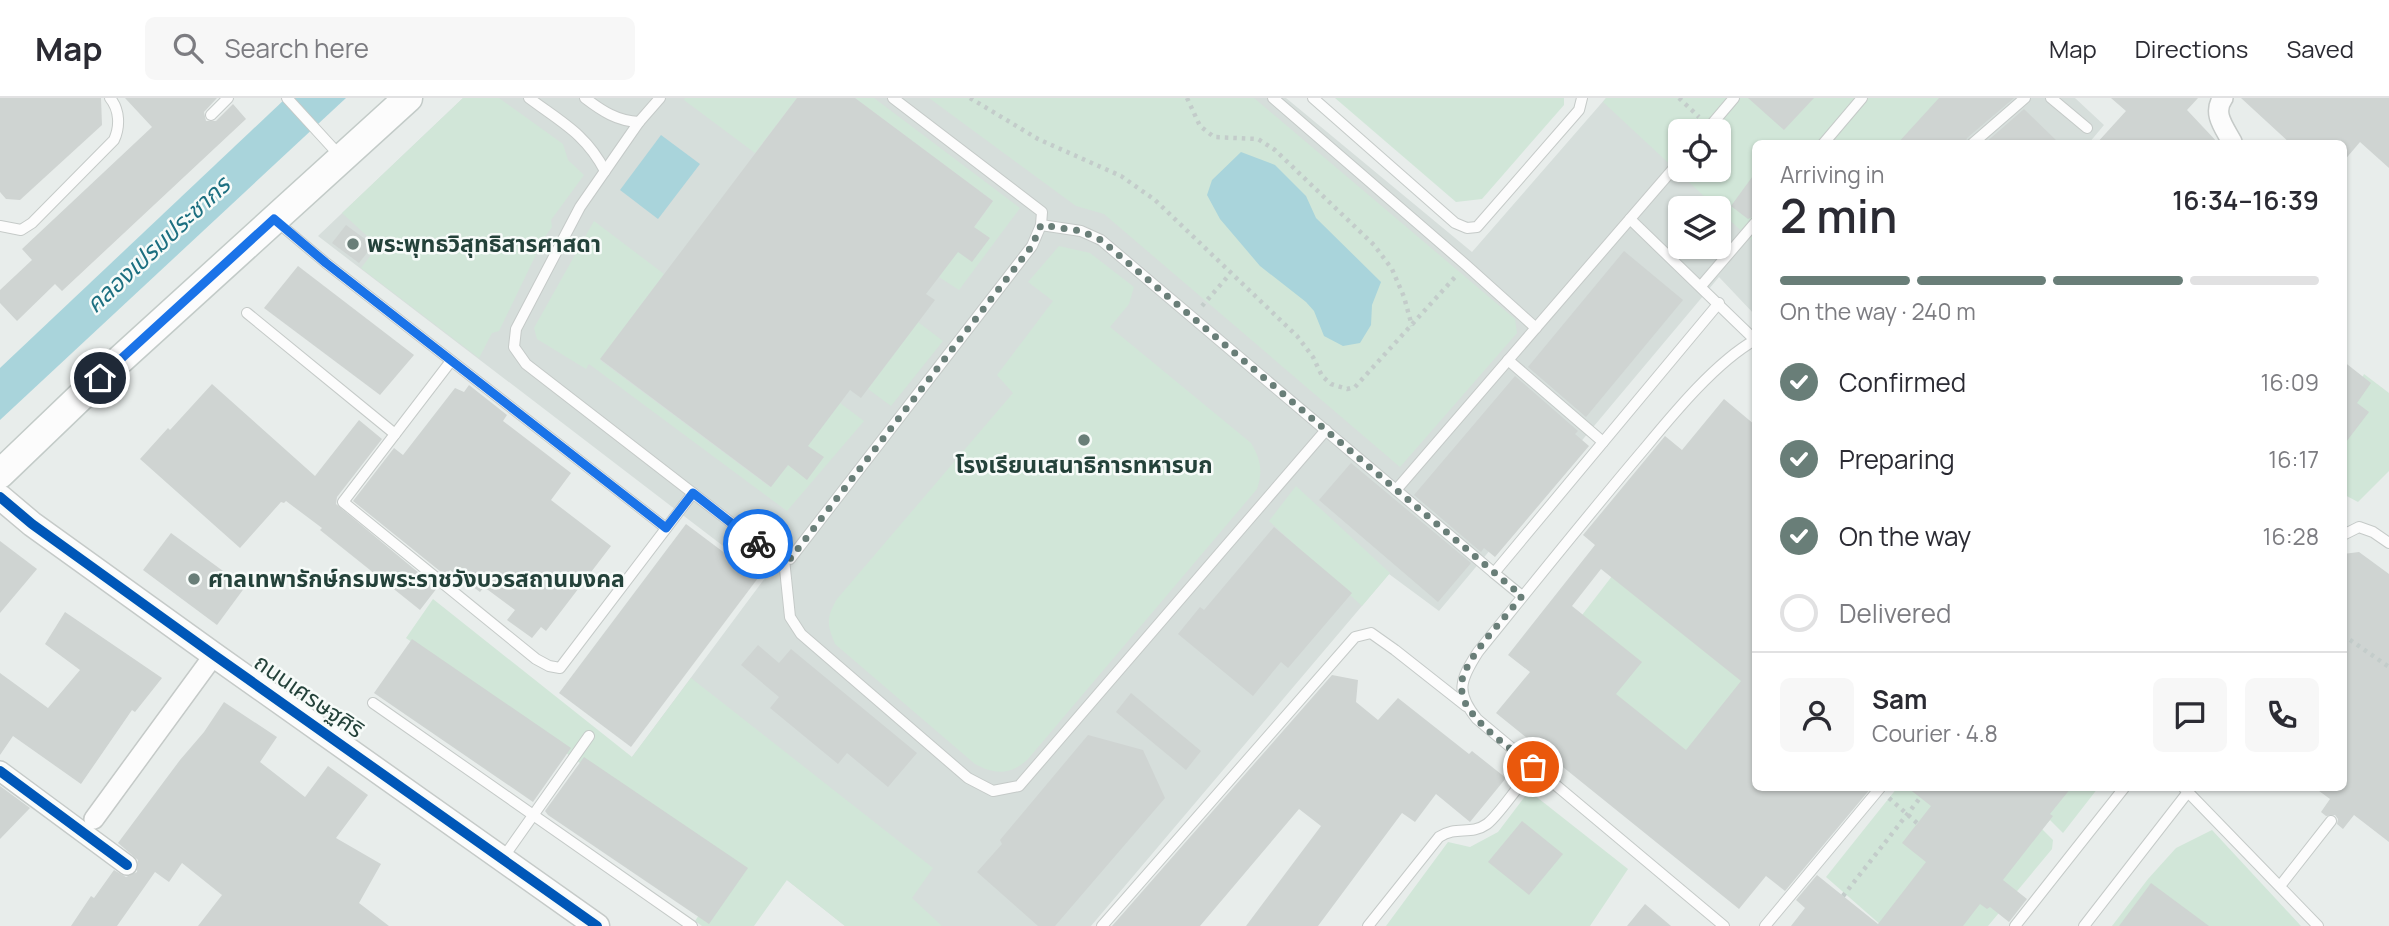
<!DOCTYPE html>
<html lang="en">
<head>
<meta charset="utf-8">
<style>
  body { margin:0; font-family:Manrope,"Noto Sans Thai",sans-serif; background:#f7f7f7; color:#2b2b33; height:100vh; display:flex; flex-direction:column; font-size:26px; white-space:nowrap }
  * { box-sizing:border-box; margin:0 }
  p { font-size:23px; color:#7c7c81 }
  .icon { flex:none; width:38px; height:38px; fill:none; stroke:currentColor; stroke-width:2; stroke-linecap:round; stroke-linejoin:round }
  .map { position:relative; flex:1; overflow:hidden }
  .sheet { position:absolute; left:1752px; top:42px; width:595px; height:651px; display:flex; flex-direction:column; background:#fff; border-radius:10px; box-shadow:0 2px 5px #0004 }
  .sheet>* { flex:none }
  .fabs { position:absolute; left:1668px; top:21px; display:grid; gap:14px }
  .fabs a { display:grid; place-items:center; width:63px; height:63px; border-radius:10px; background:#fff; box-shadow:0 2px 5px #0004; font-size:35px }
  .pin { position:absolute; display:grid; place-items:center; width:60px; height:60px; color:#fff; margin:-30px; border:4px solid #fff; border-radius:50%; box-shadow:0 2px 7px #0007 }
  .courier { position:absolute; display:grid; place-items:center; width:70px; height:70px; margin:-35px; border:5px solid #1a73e8; border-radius:50%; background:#fff; color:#222; box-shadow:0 2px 9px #0007 }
  .overview em { font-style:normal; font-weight:600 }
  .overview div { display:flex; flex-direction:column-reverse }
  .overview { display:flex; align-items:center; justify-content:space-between; height:119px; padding:0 28px }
  h1 { font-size:46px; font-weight:600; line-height:52px }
  .bar { display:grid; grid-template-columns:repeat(4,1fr); gap:10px 7px; align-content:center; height:84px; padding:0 28px }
  .bar i { height:9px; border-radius:5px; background:#e1e1e2 }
  .bar .selected { background:#697e78 }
  .bar p { grid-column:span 4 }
  .line { display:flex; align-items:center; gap:18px; padding:0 28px; border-top:2px solid #e1e1e2 }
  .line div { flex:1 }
  .round { display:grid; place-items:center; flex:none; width:74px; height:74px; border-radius:10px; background:#f7f7f7 }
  ol { padding:0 28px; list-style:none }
  li { display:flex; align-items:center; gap:21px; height:77px }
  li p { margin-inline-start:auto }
  li .icon { padding:7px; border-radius:50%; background:#697e78; color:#fff; stroke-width:4 }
  li:last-child { color:#7c7c81 }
  li i { width:38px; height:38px; border:4px solid #e1e1e2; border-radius:50% }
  header { display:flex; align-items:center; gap:42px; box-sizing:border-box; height:98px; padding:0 35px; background:#fff; border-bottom:2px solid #e1e1e2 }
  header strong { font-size:33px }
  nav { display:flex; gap:38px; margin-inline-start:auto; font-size:24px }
  .search { width:490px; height:63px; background:#f7f7f7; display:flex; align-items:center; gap:18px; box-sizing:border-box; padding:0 24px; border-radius:10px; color:#7c7c81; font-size:26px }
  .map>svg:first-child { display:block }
  .built { fill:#d6dedb; fill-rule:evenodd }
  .green { fill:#d1e6d8; fill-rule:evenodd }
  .water { fill:#a9d4db }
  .building { fill:#cfd4d2; fill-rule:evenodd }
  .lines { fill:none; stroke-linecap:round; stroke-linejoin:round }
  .service-casing { stroke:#c5cac8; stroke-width:12 }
  .minor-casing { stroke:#c5cac8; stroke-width:22 }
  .tertiary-casing { stroke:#c5cac8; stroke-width:27 }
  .secondary-casing { stroke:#c3cbc8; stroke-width:31 }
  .path { stroke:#c3ccca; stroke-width:4.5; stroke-dasharray:3.5 5; stroke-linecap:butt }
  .service { stroke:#fcfcfc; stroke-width:10 }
  .minor { stroke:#fcfcfc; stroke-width:19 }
  .tertiary { stroke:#fcfcfc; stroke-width:24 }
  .secondary { stroke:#fcfcfc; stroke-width:28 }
  .cycleway-casing { stroke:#f7fbf9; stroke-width:15 }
  .cycleway { stroke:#0057b8; stroke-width:10 }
  .done { stroke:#697e78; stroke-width:7; stroke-dasharray:0 12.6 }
  .route { stroke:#1a73e8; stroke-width:9 }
  .poi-dot { fill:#697e78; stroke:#f7fbf9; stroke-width:2.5 }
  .labels { text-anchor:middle; stroke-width:5; stroke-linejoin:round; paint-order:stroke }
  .poi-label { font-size:23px; font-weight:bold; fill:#24423a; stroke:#f7fbf9; text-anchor:start }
  .street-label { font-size:23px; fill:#24423a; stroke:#f7fbf9 }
  .water-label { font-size:24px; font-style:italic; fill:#1c6f80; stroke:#f7fbf9 }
</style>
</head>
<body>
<header>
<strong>Map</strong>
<div class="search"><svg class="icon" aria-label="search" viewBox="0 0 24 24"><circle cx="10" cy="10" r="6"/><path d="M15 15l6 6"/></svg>Search here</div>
<nav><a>Map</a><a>Directions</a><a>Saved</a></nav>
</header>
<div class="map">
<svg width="2389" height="828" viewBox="0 0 2389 828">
  <rect width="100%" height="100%" fill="#e8edeb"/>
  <path class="built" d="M 463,0 L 1286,0 L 1472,154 L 1606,0 L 2075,0 L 2104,27 L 2089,45 L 1755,46 L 1755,217 L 1719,179 L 1439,513 L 1389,476 L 1091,828 L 845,828 L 632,659 L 765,480 L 318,138 ZM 1680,33 L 1718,33 L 1718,72 L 1680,72 ZM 1680,110 L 1718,110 L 1718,149 L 1680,149 Z"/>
  <g class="green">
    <polygon points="463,0 499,0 563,46 568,62 584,77 551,122 552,129 544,140 499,233 492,235 479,260 361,170 378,148 342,115"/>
    <polygon points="685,0 797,0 755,55 684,2"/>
    <polygon points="855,0 874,0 1020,110 959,192 939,179 993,103"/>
    <polygon points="929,0 1254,0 1515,221 1517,235 1400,369 1104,116 1076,108"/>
    <polygon points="1335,0 1564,0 1564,7 1482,101 1456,104"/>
    <path d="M 1606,0 L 1950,0 L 1905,45 L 1840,45 L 1836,41 L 1832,45 L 1755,46 L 1755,136 L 1751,142 L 1603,4 ZM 1680,33 L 1718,33 L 1718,72 L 1680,72 Z"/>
    <polygon points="594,123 664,176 600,262 770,389 840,305 864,323 787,413 589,266 586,271 537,241 534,230"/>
    <path d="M 1059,148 L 1090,155 L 1134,189 L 1129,206 L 1110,229 L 1251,345 C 1261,362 1263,373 1257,391 L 1028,661 C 1011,677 995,677 975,666 L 835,546 C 827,526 826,520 837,501 L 1013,295 L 997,277 L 1053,203 L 1028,184 Z"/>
    <polygon points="918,224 943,243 891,308 868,291"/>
    <polygon points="2364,276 2389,295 2389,373 2358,404 2343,396 2343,317"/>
    <polygon points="1296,388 1390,475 1362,508 1269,423"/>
    <polygon points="1636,447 1755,468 1755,690 1849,690 1802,743 1552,556"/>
    <polygon points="433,501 632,659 691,580 933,770 912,800 942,828 845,828 787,782 754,828 702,828 695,823 729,772 406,540"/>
    <polygon points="1897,690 2098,690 2063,735 2050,722 2042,731 2053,742 2052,751 1988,828 1882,828 1826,779"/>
    <polygon points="1529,693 1628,771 1590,828 1386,828 1448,744 1470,749 1498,734"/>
    <polygon points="2212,732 2301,828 2112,828 2148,781 2176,750"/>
  </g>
  <g class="water">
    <polygon points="286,0 346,0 0,322 0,270"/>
    <polygon points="661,37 700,66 658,121 620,92"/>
    <polygon points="1241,54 1275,67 1306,98 1316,120 1381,184 1372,207 1371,227 1360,245 1343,248 1324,238 1314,213 1306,204 1260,168 1220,121 1207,97 1212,82"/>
  </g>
  <g class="building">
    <polygon points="0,0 101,0 102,27 20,102 6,101 0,94"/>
    <polygon points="125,0 217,0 204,14 206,23 216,23 233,6 246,21 62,193 55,186 17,223 0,205 0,192 32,162 22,151 152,29"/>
    <polygon points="797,0 855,0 993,103 974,129 990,140 972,164 958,154 926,196 935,202 861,300 850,292 808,348 824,359 807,382 788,367 771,389 600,261"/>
    <polygon points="1748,0 1814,0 1784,32"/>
    <polygon points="1939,0 2014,0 1967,40 1965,46 1897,46"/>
    <polygon points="2111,0 2198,0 2187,12 2219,46 2096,46 2126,13"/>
    <polygon points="2241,0 2389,0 2389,70 2360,44 2343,64 2343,46 2291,46"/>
    <polygon points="2024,11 2060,46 1984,46"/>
    <polygon points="1755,75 1755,118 1748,121 1731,108"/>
    <polygon points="346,127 373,147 359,165 332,145"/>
    <polygon points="1624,153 1683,202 1586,319 1528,269"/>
    <polygon points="298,168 414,257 380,297 264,210"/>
    <polygon points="2343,263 2371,285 2357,305 2369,314 2343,348"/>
    <polygon points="1515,278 1578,333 1575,336 1589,348 1495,459 1484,450 1481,454 1414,397"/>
    <polygon points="212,286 315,378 359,322 382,341 337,399 336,406 437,490 420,512 320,432 322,430 286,403 284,405 281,404 240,450 140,361 168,330 170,332"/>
    <polygon points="469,287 507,317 503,323 571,375 551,402 611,448 546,533 541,529 532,540 507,522 515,512 484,489 480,494 450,472 446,478 353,403 394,350 403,357 455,290 464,294"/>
    <path d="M 1724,301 L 1755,327 L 1755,690 L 1871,690 L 1785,793 L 1766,778 L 1739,811 L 1496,615 L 1530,574 L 1508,557 L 1595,447 L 1583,437 L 1665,338 L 1682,352 ZM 1601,471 L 1741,583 L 1686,652 L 1616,596 L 1642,564 L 1572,508 Z"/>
    <polygon points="1351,365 1471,465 1438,504 1319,402"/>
    <polygon points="686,426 758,480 631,649 559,595"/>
    <polygon points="1274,429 1352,495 1288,570 1281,564 1253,598 1178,536 1200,509 1204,512"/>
    <polygon points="171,435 245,489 217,527 143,472"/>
    <polygon points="0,443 37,471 0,515"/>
    <polygon points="2359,454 2389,476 2389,744 2354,717 2343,731 2337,726 2338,721 2335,717 2326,718 2321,714 2330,701 2315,690 2343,690 2343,456"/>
    <polygon points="65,514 162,580 135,614 132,612 81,686 13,638 0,657 0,575 48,610 80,572 45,546"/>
    <polygon points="412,541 571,650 533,704 374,595"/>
    <polygon points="758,547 779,565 791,551 917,655 888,689 847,655 838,666 770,610 779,599 741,567"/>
    <polygon points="1332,577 1358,582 1356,604 1378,622 1398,600 1469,656 1472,653 1506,680 1470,724 1436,696 1415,724 1402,715 1318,828 1246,828 1321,728 1299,711 1200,828 1112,828"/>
    <polygon points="1131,595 1201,653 1186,672 1116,614"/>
    <polygon points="224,604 277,639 260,664 305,699 328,668 368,697 336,740 381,766 359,805 389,828 198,828 222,797 182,765 169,784 155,774 117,828 71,828 91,798 94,800 114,772 126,779 137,774 138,762 118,745 180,662 204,634"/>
    <polygon points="1088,637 1143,652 1165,700 1055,828 1038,828 977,774 1002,746 1000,742"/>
    <polygon points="584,659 748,770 709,826 548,717 545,713"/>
    <polygon points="0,688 30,710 0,741"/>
    <polygon points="1908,690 2071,690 2050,716 2053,718 2003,782 2027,801 2009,824 1990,809 1987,811 1980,806 1963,828 1791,828 1805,810 1796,802 1817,777 1878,826 1926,764 1902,745 1931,708"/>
    <polygon points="1522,723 1563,756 1529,797 1488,764"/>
    <polygon points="2151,785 2209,828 2119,828"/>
    <polygon points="1645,806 1671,828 1627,828"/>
  </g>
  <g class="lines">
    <g class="service-casing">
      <g id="service">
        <polyline points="287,0 341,59"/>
        <path d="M 529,0 C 561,24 586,36 605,73"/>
        <path d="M 585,0 C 602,13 617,23 639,24"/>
        <polyline points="660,0 639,24 580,109 516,231 514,249 526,266 778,461 790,461 1032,148 1041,127 1042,114 893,0"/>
        <polyline points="1273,0 1466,167 1536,230"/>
        <polyline points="1313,0 1455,125 1467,130 1477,129 1579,12 1582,0"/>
        <polyline points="2051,0 2087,30"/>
        <polyline points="211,17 228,0"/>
        <polyline points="1706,33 1734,0"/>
        <polyline points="1823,46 1862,0"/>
        <polyline points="1972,46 2025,0"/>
        <path d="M 1630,121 L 1755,242 C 1716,264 1674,315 1645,350 C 1588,417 1533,486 1478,554 C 1460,582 1455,594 1477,621 L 1724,828"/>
        <polyline points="276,123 326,165 666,430"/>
        <polyline points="1041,127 1081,133 1101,142 1494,475 1719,205"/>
        <path d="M 0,128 L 21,132 L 32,125 L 114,42 C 120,29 120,12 110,0"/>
        <polyline points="1701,188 1755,125"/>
        <polyline points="247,215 395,336"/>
        <polyline points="1508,262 1603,344"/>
        <polyline points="451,263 343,404 536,561 549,568 560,570 693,395"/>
        <polyline points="1396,392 1680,63"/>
        <polyline points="2343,437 2359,429 2373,434 2389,445"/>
        <polyline points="784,461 790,519 801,536 968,680 993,693 1019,688 1326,332"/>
        <polyline points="1494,475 1522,498"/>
        <polyline points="373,605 692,828"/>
        <polyline points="2184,690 2318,828"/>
        <polyline points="503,760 589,638"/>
        <polyline points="2280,788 2331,723"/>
        <polyline points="1102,828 1355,539 1371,535 1395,552 1466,608"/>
        <path d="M 1368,828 L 1439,739 C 1457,727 1470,738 1487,726 C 1498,718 1523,682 1533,669"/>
        <polyline points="1765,828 1880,690"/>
        <polyline points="2015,828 2124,690"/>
        <polyline points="2084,828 2188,694"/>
      </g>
    </g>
    <g class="minor-casing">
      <g id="minor">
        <path d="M 2223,0 C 2212,15 2224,29 2232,44"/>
        <polyline points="0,673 127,767"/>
        <polyline points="94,721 214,557"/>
      </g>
    </g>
    <g class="tertiary-casing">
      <polyline id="tertiary" points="0,399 32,426 214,557 597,828"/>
    </g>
    <g class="secondary-casing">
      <polyline id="secondary" points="0,376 100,280 408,0"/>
    </g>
    <g class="path">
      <polyline points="970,0 1038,41 1121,78 1155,102 1297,238 1313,259 1322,278 1331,286 1347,291 1355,289 1456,178"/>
      <polyline points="1187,0 1200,28 1214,39 1258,41 1275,52 1374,147 1392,171 1404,199 1412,228"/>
      <polyline points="1679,0 1699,19"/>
      <polyline points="1202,208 1229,177"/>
      <polyline points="2343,537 2389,569"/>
      <polyline points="1889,700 1917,725"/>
      <polyline points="1843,798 1920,700"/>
    </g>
    <use href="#service" class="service"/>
    <use href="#minor" class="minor"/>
    <use href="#tertiary" class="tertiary"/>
    <use href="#secondary" class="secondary"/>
    <g class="cycleway-casing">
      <g id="cycleway">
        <polyline points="0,399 32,426 214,557 597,828"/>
        <polyline points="0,673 127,767"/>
      </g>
    </g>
    <use href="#cycleway" class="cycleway"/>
  </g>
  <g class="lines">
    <path class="done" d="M 758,446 L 778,461 L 790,461 L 1032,148 L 1041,127 L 1081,133 L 1101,142 L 1522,498 C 1506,519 1473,552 1464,576 C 1459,587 1462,602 1469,611 C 1485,634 1512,651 1533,669"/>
    <polyline class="route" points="100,280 274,121 326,165 666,430 693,395 758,446"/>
  </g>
  <g class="poi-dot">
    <circle cx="353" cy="146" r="7"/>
    <circle cx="1084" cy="342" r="7"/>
    <circle cx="194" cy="481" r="7"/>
  </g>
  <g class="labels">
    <g class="poi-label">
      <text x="367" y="154">พระพุทธวิสุทธิสารศาสดา</text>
      <text x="1084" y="375" text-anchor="middle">โรงเรียนเสนาธิการทหารบก</text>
      <text x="208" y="489">ศาลเทพารักษ์กรมพระราชวังบวรสถานมงคล</text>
    </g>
    <g class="street-label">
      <text transform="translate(309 598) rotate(35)" y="8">ถนนเศรษฐศิริ</text>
    </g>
    <g class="water-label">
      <text transform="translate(158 147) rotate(-43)" y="8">คลองเปรมประชากร</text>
    </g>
  </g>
</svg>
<div class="fabs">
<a><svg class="icon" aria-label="locate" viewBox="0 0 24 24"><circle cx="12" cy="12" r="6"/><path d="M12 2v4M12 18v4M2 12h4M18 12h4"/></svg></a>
<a><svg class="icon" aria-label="layers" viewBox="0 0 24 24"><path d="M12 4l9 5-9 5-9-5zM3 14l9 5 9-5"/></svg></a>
</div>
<div class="pin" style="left:1533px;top:669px;background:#ea580c"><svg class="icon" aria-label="bag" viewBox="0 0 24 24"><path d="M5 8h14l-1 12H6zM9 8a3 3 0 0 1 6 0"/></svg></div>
<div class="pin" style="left:100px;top:280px;background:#1f2937"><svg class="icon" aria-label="home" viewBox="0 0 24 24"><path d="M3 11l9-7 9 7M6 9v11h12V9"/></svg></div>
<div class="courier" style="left:758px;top:446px"><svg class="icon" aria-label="bike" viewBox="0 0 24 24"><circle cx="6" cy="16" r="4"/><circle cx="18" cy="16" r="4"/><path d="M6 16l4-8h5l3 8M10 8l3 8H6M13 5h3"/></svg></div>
<section class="sheet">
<div class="overview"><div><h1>2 min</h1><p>Arriving in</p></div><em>16:34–16:39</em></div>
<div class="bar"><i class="selected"></i><i class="selected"></i><i class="selected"></i><i></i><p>On the way · 240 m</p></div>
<ol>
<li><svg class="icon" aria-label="check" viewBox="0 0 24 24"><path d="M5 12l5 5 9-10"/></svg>Confirmed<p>16:09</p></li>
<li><svg class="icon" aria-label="check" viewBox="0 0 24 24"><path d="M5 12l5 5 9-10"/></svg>Preparing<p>16:17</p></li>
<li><svg class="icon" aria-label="check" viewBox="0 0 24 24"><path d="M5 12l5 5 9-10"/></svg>On the way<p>16:28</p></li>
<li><i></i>Delivered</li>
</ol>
<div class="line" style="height:126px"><a class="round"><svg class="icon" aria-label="person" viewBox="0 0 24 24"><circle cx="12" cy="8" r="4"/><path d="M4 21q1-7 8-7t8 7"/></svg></a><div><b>Sam</b><p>Courier · 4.8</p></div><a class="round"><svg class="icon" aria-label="chat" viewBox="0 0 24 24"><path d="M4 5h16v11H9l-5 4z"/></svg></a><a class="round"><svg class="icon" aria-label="phone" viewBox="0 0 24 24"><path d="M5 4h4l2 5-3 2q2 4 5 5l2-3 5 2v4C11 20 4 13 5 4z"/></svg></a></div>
</section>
</div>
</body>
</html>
